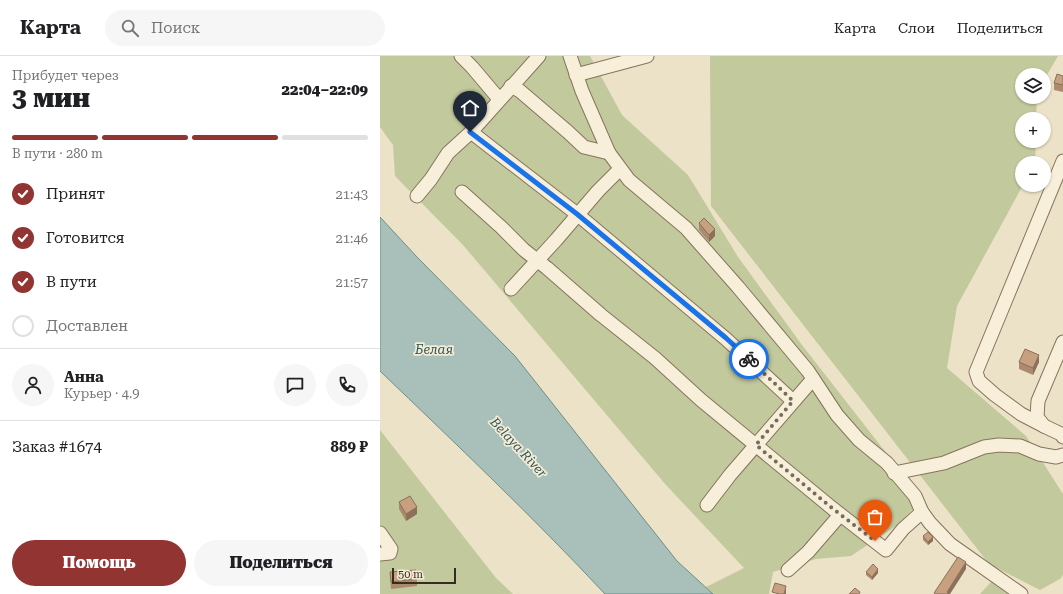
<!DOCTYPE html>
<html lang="ru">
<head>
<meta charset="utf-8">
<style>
  body { margin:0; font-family:"Roboto Serif",serif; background:#f6f6f6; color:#202124; height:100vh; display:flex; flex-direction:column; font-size:15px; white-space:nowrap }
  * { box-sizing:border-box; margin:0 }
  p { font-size:13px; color:#757577 }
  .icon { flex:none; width:22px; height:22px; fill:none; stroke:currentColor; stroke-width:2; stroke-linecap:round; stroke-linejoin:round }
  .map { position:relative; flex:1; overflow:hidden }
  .sheet { display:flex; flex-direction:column; background:#fff; width:380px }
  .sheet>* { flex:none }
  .buttons { position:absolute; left:635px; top:12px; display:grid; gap:8px }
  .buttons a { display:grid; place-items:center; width:36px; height:36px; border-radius:50%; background:#fff; box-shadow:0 1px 3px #0004; font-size:20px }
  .scale { position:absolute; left:12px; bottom:10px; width:64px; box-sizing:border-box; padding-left:4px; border:2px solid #372c20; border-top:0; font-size:11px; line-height:14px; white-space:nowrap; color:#372c20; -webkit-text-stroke:3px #f3ecd7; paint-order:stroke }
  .pin { position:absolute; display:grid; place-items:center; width:34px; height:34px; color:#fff; margin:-41px -17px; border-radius:50% 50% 50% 0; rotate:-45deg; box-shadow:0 0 4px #0007 }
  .pin .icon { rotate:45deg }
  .courier { position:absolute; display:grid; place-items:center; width:40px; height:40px; margin:-20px; border:3px solid #1a73e8; border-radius:50%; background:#fff; color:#222; box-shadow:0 1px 5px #0007 }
  .head em { font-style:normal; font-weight:800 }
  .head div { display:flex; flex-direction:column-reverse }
  .head { display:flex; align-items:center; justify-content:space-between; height:68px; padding:0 12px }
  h1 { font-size:26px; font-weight:800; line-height:30px }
  .bar { display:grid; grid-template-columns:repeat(4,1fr); gap:6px 4px; align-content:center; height:48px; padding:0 12px }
  .bar i { height:5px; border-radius:3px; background:#e0e0e0 }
  .bar .on { background:#913432 }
  .bar p { grid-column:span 4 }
  .line { display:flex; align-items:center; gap:10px; padding:0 12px; border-top:1px solid #e0e0e0 }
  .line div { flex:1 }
  .round { display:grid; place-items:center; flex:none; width:42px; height:42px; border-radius:21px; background:#f6f6f6 }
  ol { padding:0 12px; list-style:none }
  li { display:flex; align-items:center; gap:12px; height:44px }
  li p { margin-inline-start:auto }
  li .icon { padding:4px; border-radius:50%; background:#913432; color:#fff; stroke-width:4 }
  li:last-child { color:#757577 }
  li i { width:22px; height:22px; border:2px solid #e0e0e0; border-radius:50% }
  .action { display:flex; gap:8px; margin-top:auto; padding:8px 12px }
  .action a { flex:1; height:46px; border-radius:24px; background:#913432; color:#fff; font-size:16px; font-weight:800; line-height:46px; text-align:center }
  .action a+a { background:#f6f6f6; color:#202124 }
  header { display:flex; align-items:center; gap:24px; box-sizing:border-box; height:56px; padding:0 20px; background:#fff; border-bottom:1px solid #e0e0e0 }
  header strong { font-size:19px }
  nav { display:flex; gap:22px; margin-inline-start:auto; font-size:14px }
  .search { width:280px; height:36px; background:#f6f6f6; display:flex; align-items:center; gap:10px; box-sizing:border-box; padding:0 14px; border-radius:22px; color:#757577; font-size:15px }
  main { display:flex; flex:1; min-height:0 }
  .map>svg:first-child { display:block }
  .green { fill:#c2c99c }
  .water { fill:#a8c0b9; stroke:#6f8d87 }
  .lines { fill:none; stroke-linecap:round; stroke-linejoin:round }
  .minor-casing { stroke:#86745e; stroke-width:15 }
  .minor { stroke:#f7efda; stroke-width:13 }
  .wall { fill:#ab8a6e }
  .shaded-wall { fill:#8b705a }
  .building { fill:#c7a080; stroke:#8b705a }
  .done { stroke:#766c5a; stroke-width:4; stroke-dasharray:0 7.2 }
  .route { stroke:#1a73e8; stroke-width:5 }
  .labels { text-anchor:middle; stroke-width:3.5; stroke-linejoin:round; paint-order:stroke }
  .water-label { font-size:13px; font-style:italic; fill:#315655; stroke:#f3ecd7 }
</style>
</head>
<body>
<header>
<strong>Карта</strong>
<div class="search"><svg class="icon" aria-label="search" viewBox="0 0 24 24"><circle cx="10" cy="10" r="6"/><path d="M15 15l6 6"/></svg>Поиск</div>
<nav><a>Карта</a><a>Слои</a><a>Поделиться</a></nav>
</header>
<main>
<section class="sheet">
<div class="head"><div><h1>3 мин</h1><p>Прибудет через</p></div><em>22:04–22:09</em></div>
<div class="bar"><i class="on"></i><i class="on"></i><i class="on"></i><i></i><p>В пути · 280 m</p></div>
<ol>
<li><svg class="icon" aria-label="check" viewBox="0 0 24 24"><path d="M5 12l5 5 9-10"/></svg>Принят<p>21:43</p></li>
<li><svg class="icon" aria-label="check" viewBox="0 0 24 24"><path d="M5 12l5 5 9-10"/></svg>Готовится<p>21:46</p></li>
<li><svg class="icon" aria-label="check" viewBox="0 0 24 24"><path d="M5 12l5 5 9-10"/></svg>В пути<p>21:57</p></li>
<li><i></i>Доставлен</li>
</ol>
<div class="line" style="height:72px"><a class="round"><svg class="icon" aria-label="person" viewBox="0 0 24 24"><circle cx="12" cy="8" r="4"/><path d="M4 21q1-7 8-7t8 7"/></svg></a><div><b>Анна</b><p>Курьер · 4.9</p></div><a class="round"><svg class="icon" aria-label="chat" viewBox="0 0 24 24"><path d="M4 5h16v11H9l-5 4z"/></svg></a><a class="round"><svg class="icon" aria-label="phone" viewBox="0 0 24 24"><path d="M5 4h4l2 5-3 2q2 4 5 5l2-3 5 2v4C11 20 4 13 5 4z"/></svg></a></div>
<div class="line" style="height:52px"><div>Заказ #1674</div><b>889 ₽</b></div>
<div class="action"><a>Помощь</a><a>Поделиться</a></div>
</section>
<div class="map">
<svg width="683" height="538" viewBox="0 0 683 538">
  <rect width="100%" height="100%" fill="#ebe2c7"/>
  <g class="green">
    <polygon points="0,0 210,0 242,59 308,119 358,201 422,289 511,403 541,445 516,470 471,500 436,503 393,516 389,538 333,538 326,531 364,512 286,429 83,189 15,120 13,89 0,71"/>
    <polygon points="330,0 678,0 664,24 664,19 642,19 642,41 657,41 656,63 642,63 642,85 656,85 655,107 642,107 643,129 577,250 567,312 646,380 683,438 683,519 680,523 660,534 609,508 331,150"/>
    <polygon points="0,374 116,522 133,538 0,538"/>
    <polygon points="611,526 627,537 628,538 600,538"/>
  </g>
  <path class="water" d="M 0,161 L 37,201 L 135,300 L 297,505 L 333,538 L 225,538 C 153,461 76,388 0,315 Z"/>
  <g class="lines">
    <g class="minor-casing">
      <g id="minor">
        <polyline points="81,0 92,11 119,43"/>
        <polyline points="190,0 202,35 229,97 249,124 306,172 358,231 428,315 457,359 479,384 507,407 535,440 542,456 550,467 570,488 641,538"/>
        <polyline points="196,19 267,0"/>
        <polyline points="131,30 140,35 188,76 204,91 229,97"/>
        <polyline points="91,76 197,158 346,283 413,345"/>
        <polyline points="82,136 121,171 144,194 167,212 221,259 275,302 321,344 452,452 506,494 523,473 542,456"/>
        <polyline points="37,140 51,123 68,97 91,76 159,0"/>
        <polyline points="131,233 176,184 218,135 240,113"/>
        <polyline points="683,286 658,345 657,361 664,370 681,378 683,381"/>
        <polyline points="664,370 641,358 615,339 599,325 596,316 683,105"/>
        <polyline points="514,417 564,407 604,391 619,389 640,390 659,398 676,401 683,399"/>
        <polyline points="327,449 350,419 433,323"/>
        <polyline points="0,477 11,493 10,497 0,498"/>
        <polyline points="408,514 428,496 460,459"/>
      </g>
    </g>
    <use href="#minor" class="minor"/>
  </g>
  <g class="wall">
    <polygon points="683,20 683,36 674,34 674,27"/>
    <polygon points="319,167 335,180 329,186 319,174"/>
    <polygon points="639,306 659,306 653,319 639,313"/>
    <polygon points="19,446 37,458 26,465 19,453"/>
    <polygon points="543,480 553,485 548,489 543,484"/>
    <polygon points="10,516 37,523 37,530 11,533"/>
    <polygon points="486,516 498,517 492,524 486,519"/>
  </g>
  <g class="shaded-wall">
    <polygon points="335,173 335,180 329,186 329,179"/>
    <polygon points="659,299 659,306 653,319 653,312"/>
    <polygon points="37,451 37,458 26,465 26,458"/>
    <polygon points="553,481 553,485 548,489 548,486"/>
    <polygon points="586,506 586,513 570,538 567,538 567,536"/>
    <polygon points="498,513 498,517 492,524 492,521"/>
    <polygon points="406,530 406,538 404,538"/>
  </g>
  <g class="building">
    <polygon points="677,18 683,20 683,29 674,27"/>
    <polygon points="324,162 335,173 329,179 319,167"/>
    <polygon points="645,293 659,299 653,312 639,306"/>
    <polygon points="30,440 37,451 26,458 19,446"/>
    <polygon points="548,476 553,481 548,486 543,480"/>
    <polygon points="578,501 586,506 567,536 569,538 556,538 554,537"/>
    <polygon points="493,508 498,513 492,521 486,516"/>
    <polygon points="36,514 37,523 11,526 10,516"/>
    <polygon points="395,527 406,530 404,538 399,538 392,536"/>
    <polygon points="475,532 480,536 479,538 469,538"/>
  </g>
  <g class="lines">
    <polyline class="done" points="369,303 413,345 376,389 452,452 495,485"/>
    <polyline class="route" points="90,76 197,158 346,282 369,303"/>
  </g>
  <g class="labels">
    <g class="water-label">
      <text x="54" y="298">Белая</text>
      <text transform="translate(139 391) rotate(47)" y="5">Belaya River</text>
    </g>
  </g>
</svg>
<div class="buttons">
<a><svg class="icon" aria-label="layers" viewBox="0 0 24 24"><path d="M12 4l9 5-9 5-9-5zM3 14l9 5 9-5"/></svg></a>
<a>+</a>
<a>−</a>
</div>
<div class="scale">50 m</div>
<div class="pin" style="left:495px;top:485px;background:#ea580c"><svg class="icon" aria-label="bag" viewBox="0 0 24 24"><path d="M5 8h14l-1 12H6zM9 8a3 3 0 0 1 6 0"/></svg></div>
<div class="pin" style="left:90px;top:76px;background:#1f2937"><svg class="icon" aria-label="home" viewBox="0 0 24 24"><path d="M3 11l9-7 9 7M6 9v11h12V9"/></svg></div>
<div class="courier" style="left:369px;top:303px"><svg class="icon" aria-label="bike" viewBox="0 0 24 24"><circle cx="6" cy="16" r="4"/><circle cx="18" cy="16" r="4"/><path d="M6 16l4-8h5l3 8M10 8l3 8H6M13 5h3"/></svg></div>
</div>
</main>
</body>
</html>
